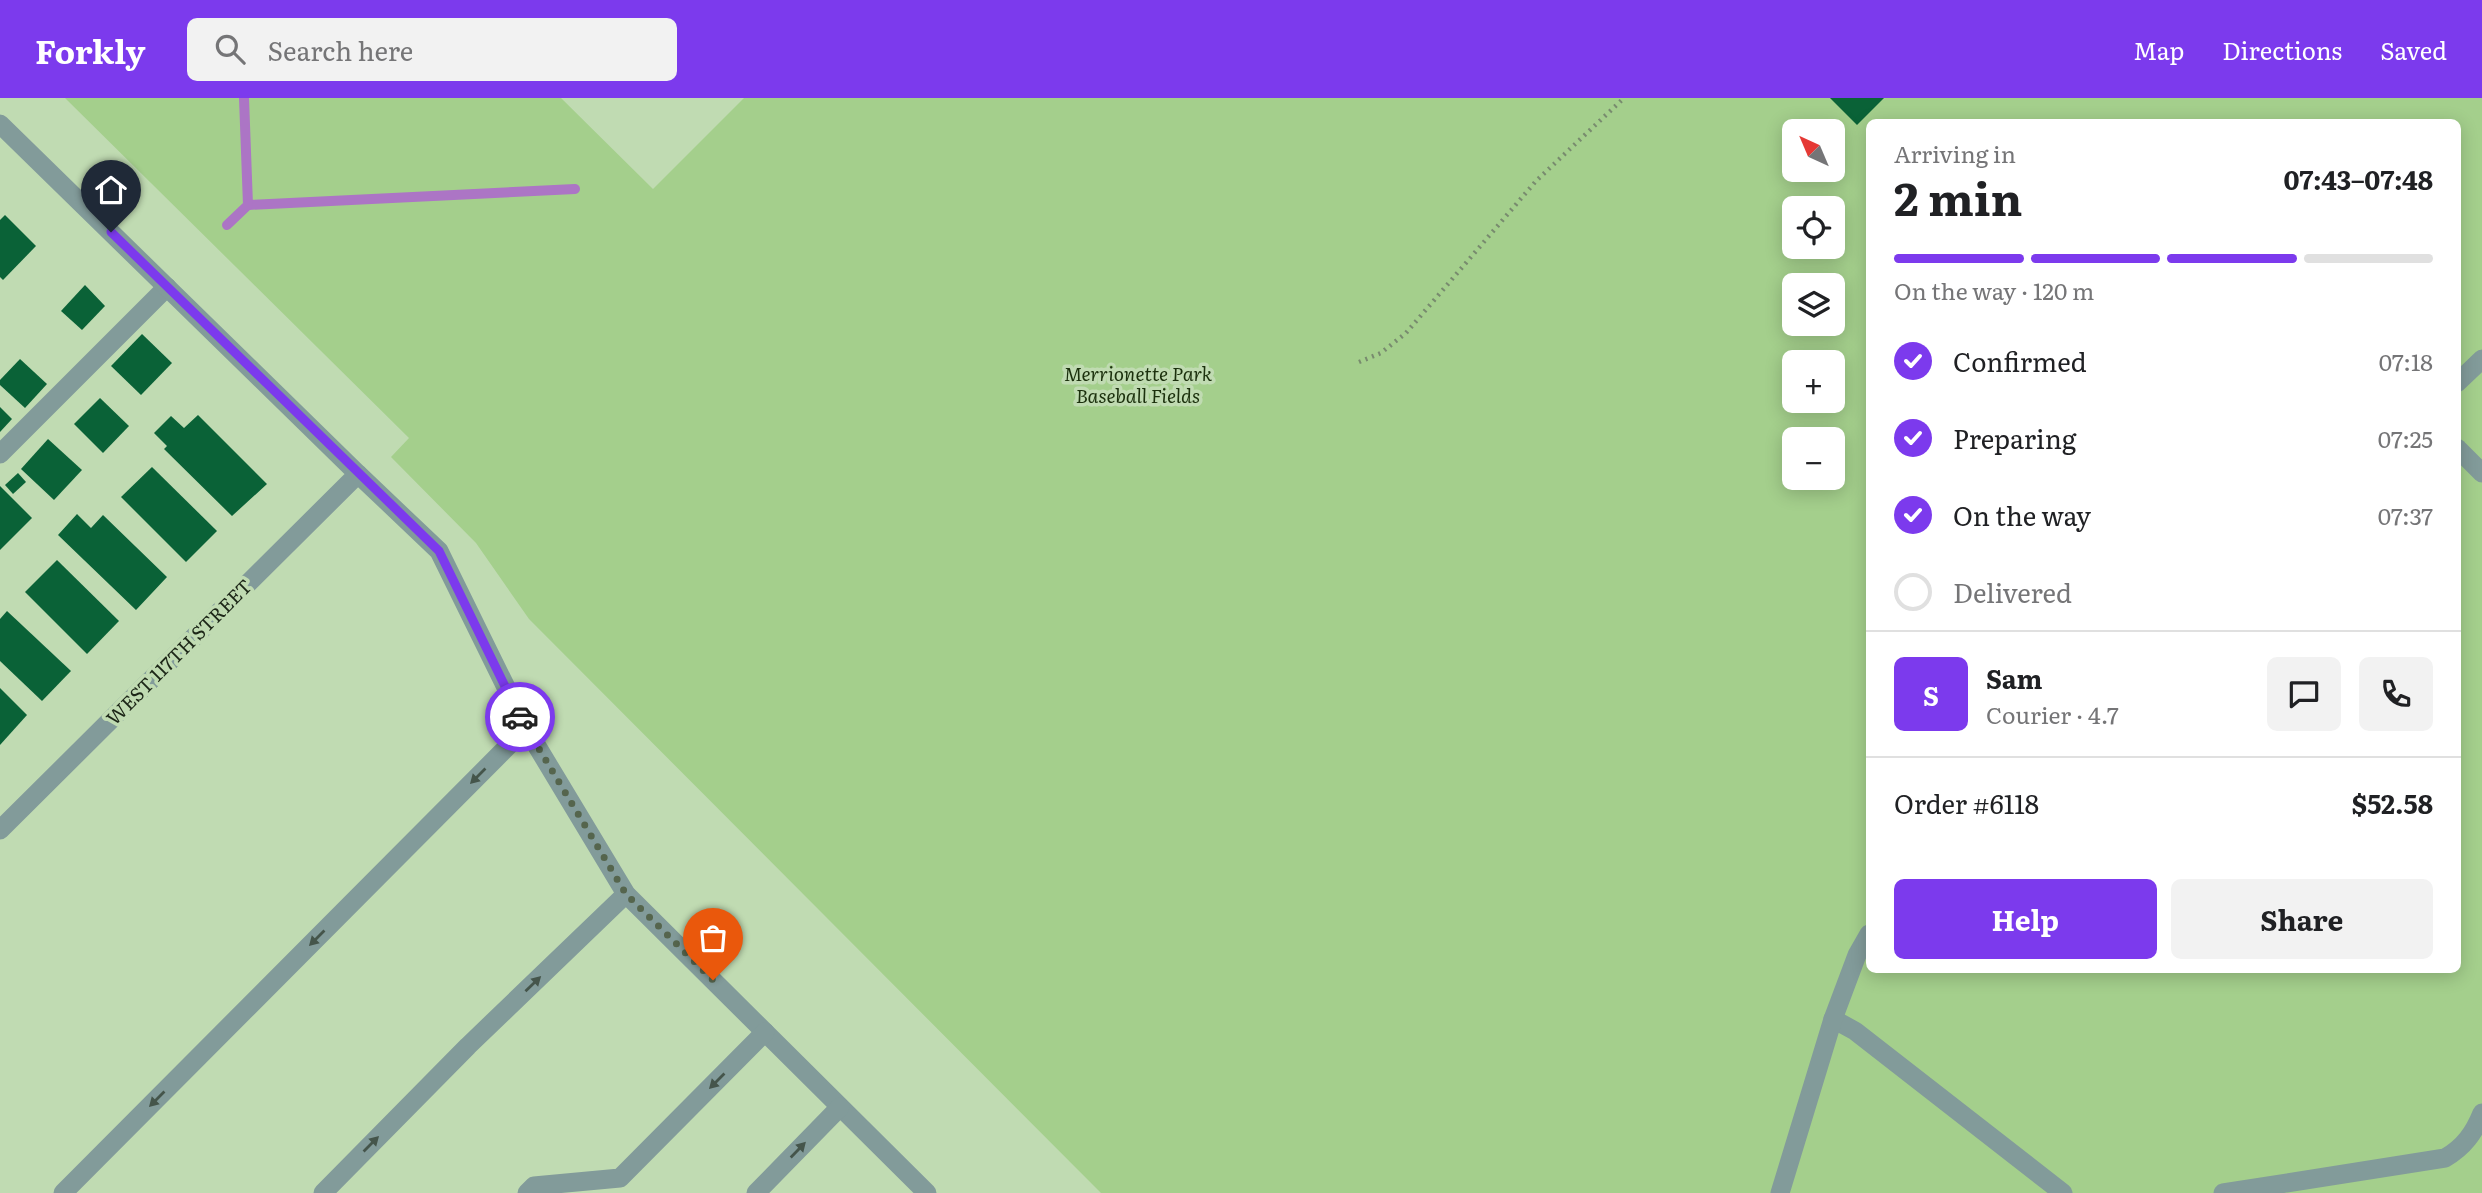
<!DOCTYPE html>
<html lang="en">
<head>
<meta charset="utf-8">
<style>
  body { margin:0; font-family:Literata,serif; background:#f2f2f2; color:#202124; height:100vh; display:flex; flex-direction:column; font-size:26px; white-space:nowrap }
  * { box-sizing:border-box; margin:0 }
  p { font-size:23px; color:#757577 }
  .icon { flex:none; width:38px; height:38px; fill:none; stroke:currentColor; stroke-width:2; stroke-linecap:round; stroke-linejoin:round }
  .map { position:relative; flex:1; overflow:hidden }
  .side { position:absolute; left:1866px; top:21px; width:595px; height:854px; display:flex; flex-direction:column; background:#fff; border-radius:10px; box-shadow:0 4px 18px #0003 }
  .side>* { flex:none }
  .needle { width:46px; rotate:316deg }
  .controls { position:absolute; left:1782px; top:21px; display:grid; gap:14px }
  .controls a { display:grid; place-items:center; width:63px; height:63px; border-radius:10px; background:#fff; box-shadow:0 4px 18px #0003; font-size:35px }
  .pin { position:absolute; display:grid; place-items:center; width:60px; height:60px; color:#fff; margin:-72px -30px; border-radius:50% 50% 50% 0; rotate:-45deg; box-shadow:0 0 7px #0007 }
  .pin .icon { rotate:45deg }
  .courier { position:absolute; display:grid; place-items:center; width:70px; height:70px; margin:-35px; border:5px solid #7c3aed; border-radius:50%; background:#fff; color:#222; box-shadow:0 2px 9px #0007 }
  .headline em { font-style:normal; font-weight:700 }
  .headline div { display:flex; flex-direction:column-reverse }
  .headline { display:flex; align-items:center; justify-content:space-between; height:119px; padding:0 28px }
  h1 { font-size:46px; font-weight:700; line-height:52px }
  .bar { display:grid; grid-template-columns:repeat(4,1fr); gap:10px 7px; align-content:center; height:84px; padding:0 28px }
  .bar i { height:9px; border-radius:5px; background:#e0e0e0 }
  .bar .active { background:#7c3aed }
  .bar p { grid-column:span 4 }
  .line { display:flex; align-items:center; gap:18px; padding:0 28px; border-top:2px solid #e0e0e0 }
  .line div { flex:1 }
  .round { display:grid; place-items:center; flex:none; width:74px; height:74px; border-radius:10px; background:#f2f2f2 }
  ol { padding:0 28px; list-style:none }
  li { display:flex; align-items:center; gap:21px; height:77px }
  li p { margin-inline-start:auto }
  li .icon { padding:7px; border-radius:50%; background:#7c3aed; color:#fff; stroke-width:4 }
  li:last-child { color:#757577 }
  li i { width:38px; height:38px; border:4px solid #e0e0e0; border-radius:50% }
  .action { display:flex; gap:14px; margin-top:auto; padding:14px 28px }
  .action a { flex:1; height:80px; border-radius:10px; background:#7c3aed; color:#fff; font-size:28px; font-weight:700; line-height:80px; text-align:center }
  .action a+a { background:#f2f2f2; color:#202124 }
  header { display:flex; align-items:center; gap:42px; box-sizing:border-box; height:98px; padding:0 35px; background:#7c3aed; color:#fff }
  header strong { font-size:33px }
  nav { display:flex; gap:38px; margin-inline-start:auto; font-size:24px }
  .search { width:490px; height:63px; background:#f2f2f2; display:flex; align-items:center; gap:18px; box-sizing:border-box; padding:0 24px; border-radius:10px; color:#757577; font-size:26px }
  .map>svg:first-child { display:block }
  .green { fill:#a4cf8c; fill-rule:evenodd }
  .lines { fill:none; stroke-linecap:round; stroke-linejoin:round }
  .stream { stroke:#ac75c5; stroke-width:10 }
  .building { fill:#0a6237 }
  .path { stroke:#788b6e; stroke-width:4.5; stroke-dasharray:2 5; stroke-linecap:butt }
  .service { stroke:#829b9a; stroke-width:19 }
  .minor { stroke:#829b9a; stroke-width:19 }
  .oneway { fill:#45554b }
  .done { stroke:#55654d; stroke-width:7; stroke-dasharray:0 12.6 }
  .route { stroke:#7c3aed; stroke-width:9 }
  .labels { text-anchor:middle; stroke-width:7; stroke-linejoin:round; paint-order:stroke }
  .park-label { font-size:19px; font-style:italic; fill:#1b300d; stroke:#c0dbb2 }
  .street-label { font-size:19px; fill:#1c2617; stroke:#c0dbb2 }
</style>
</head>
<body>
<header>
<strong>Forkly</strong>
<div class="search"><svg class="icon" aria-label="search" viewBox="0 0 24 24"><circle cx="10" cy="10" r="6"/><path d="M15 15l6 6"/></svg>Search here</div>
<nav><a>Map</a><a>Directions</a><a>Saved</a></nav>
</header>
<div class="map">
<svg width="2482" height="1095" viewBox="0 0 2482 1095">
  <rect width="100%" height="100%" fill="#c0dbb2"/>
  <path class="green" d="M 65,0 L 561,0 L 653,91 L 744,0 L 2482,0 L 2482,1095 L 1101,1095 L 529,521 L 476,445 L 391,359 L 409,340 ZM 1869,24 L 2457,24 L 2457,872 L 1869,872 ZM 1794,33 L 1832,33 L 1832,72 L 1794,72 ZM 1794,110 L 1832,110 L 1832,149 L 1794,149 ZM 1794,187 L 1832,187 L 1832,226 L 1794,226 ZM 1794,264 L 1832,264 L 1832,303 L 1794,303 ZM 1794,341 L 1832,341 L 1832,380 L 1794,380 Z"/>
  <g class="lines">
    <g class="stream">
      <polyline points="248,107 575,91"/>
      <polyline points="227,127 248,107 244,0"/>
    </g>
  </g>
  <g class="building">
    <polygon points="1830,0 1884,0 1857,27"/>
    <polygon points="5,117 36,148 3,182 0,179 0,122"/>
    <polygon points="85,187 105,208 82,232 61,213"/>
    <polygon points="142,236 172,265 141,297 111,268"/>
    <polygon points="20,261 47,286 25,310 0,287 0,282"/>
    <polygon points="100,300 129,328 103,355 74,326"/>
    <polygon points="0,309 12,321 0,334"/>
    <polygon points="198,317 267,386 232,418 164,351 167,348 154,335 171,318 184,330"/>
    <polygon points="48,341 82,372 54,402 21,371"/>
    <polygon points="152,369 217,433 186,464 121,399"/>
    <polygon points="18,375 26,384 13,396 5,387"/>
    <polygon points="0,388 32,420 0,452"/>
    <polygon points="77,416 91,430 103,417 167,479 136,512 58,437"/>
    <polygon points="57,462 119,523 87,556 25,494"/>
    <polygon points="7,513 71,573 42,603 0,563 0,521"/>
    <polygon points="0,590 27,617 0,647"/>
  </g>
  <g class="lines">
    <polyline class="path" points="1359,264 1381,255 1406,235 1536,83 1624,0"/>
    <g class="service">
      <polyline points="2457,285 2482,261"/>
      <polyline points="2457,350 2482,375"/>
      <polyline points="0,356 167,189"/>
      <polyline points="358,376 439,453 526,630 626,796 927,1095"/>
      <polyline points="1833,921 1855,933 2063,1095"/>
      <polyline points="63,1095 526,630"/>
      <polyline points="323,1095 468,948 626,796"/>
      <polyline points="527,1095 534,1088 620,1080 765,934"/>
      <polyline points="756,1095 840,1009"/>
      <polyline points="1780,1095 1833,921 1857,857 1869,836"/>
      <path d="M 2223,1095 L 2445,1060 C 2464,1049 2474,1035 2482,1015"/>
    </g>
    <polyline class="minor" points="0,26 358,376 0,732"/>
  </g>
  <defs><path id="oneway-solid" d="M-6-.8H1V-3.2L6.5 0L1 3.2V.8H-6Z" transform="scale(1.75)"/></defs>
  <g class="oneway">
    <use href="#oneway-solid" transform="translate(478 678) rotate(135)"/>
    <use href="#oneway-solid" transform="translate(317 840) rotate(135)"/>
    <use href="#oneway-solid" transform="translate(533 886) rotate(-44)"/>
    <use href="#oneway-solid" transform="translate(717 983) rotate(135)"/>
    <use href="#oneway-solid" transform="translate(157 1001) rotate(135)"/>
    <use href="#oneway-solid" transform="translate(371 1046) rotate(-45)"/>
    <use href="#oneway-solid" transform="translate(798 1052) rotate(-46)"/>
  </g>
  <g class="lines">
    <polyline class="done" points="520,619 626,796 713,882"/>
    <polyline class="route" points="111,134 439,453 520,619"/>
  </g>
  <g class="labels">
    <g class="park-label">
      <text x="1138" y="283">Merrionette Park<tspan x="1138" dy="22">Baseball Fields</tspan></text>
    </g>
    <g class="street-label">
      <text transform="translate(179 554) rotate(-45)" y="7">WEST 117TH STREET</text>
    </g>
  </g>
</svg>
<div class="controls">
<a><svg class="needle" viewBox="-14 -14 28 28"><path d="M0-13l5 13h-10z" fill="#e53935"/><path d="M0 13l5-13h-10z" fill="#757577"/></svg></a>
<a><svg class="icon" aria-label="locate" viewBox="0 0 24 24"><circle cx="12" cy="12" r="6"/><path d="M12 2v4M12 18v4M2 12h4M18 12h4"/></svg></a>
<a><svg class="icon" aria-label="layers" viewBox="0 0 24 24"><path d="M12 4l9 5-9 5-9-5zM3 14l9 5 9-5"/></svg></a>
<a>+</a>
<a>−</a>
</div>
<div class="pin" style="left:713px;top:882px;background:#ea580c"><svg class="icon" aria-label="bag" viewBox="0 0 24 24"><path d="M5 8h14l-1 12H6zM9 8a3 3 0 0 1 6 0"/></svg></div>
<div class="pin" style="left:111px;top:134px;background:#1f2937"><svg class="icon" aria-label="home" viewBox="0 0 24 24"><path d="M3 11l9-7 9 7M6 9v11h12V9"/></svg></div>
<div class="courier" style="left:520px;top:619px"><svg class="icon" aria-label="car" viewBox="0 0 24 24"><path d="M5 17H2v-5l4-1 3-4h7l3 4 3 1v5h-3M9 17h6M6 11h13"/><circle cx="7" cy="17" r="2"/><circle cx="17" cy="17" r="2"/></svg></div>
<section class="side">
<div class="headline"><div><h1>2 min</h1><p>Arriving in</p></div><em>07:43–07:48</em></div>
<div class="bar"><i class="active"></i><i class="active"></i><i class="active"></i><i></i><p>On the way · 120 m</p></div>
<ol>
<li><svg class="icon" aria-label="check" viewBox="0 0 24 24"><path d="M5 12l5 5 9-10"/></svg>Confirmed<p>07:18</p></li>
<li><svg class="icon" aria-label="check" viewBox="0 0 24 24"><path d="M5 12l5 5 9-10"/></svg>Preparing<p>07:25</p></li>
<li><svg class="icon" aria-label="check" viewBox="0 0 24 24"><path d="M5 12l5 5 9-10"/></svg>On the way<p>07:37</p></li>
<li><i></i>Delivered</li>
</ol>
<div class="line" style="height:126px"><b class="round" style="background:#7c3aed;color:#fff">S</b><div><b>Sam</b><p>Courier · 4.7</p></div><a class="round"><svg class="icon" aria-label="chat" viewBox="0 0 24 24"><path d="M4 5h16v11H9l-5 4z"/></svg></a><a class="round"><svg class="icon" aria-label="phone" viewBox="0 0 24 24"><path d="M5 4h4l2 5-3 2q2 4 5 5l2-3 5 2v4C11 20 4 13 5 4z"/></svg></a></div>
<div class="line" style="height:91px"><div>Order #6118</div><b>$52.58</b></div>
<div class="action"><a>Help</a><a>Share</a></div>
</section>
</div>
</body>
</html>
